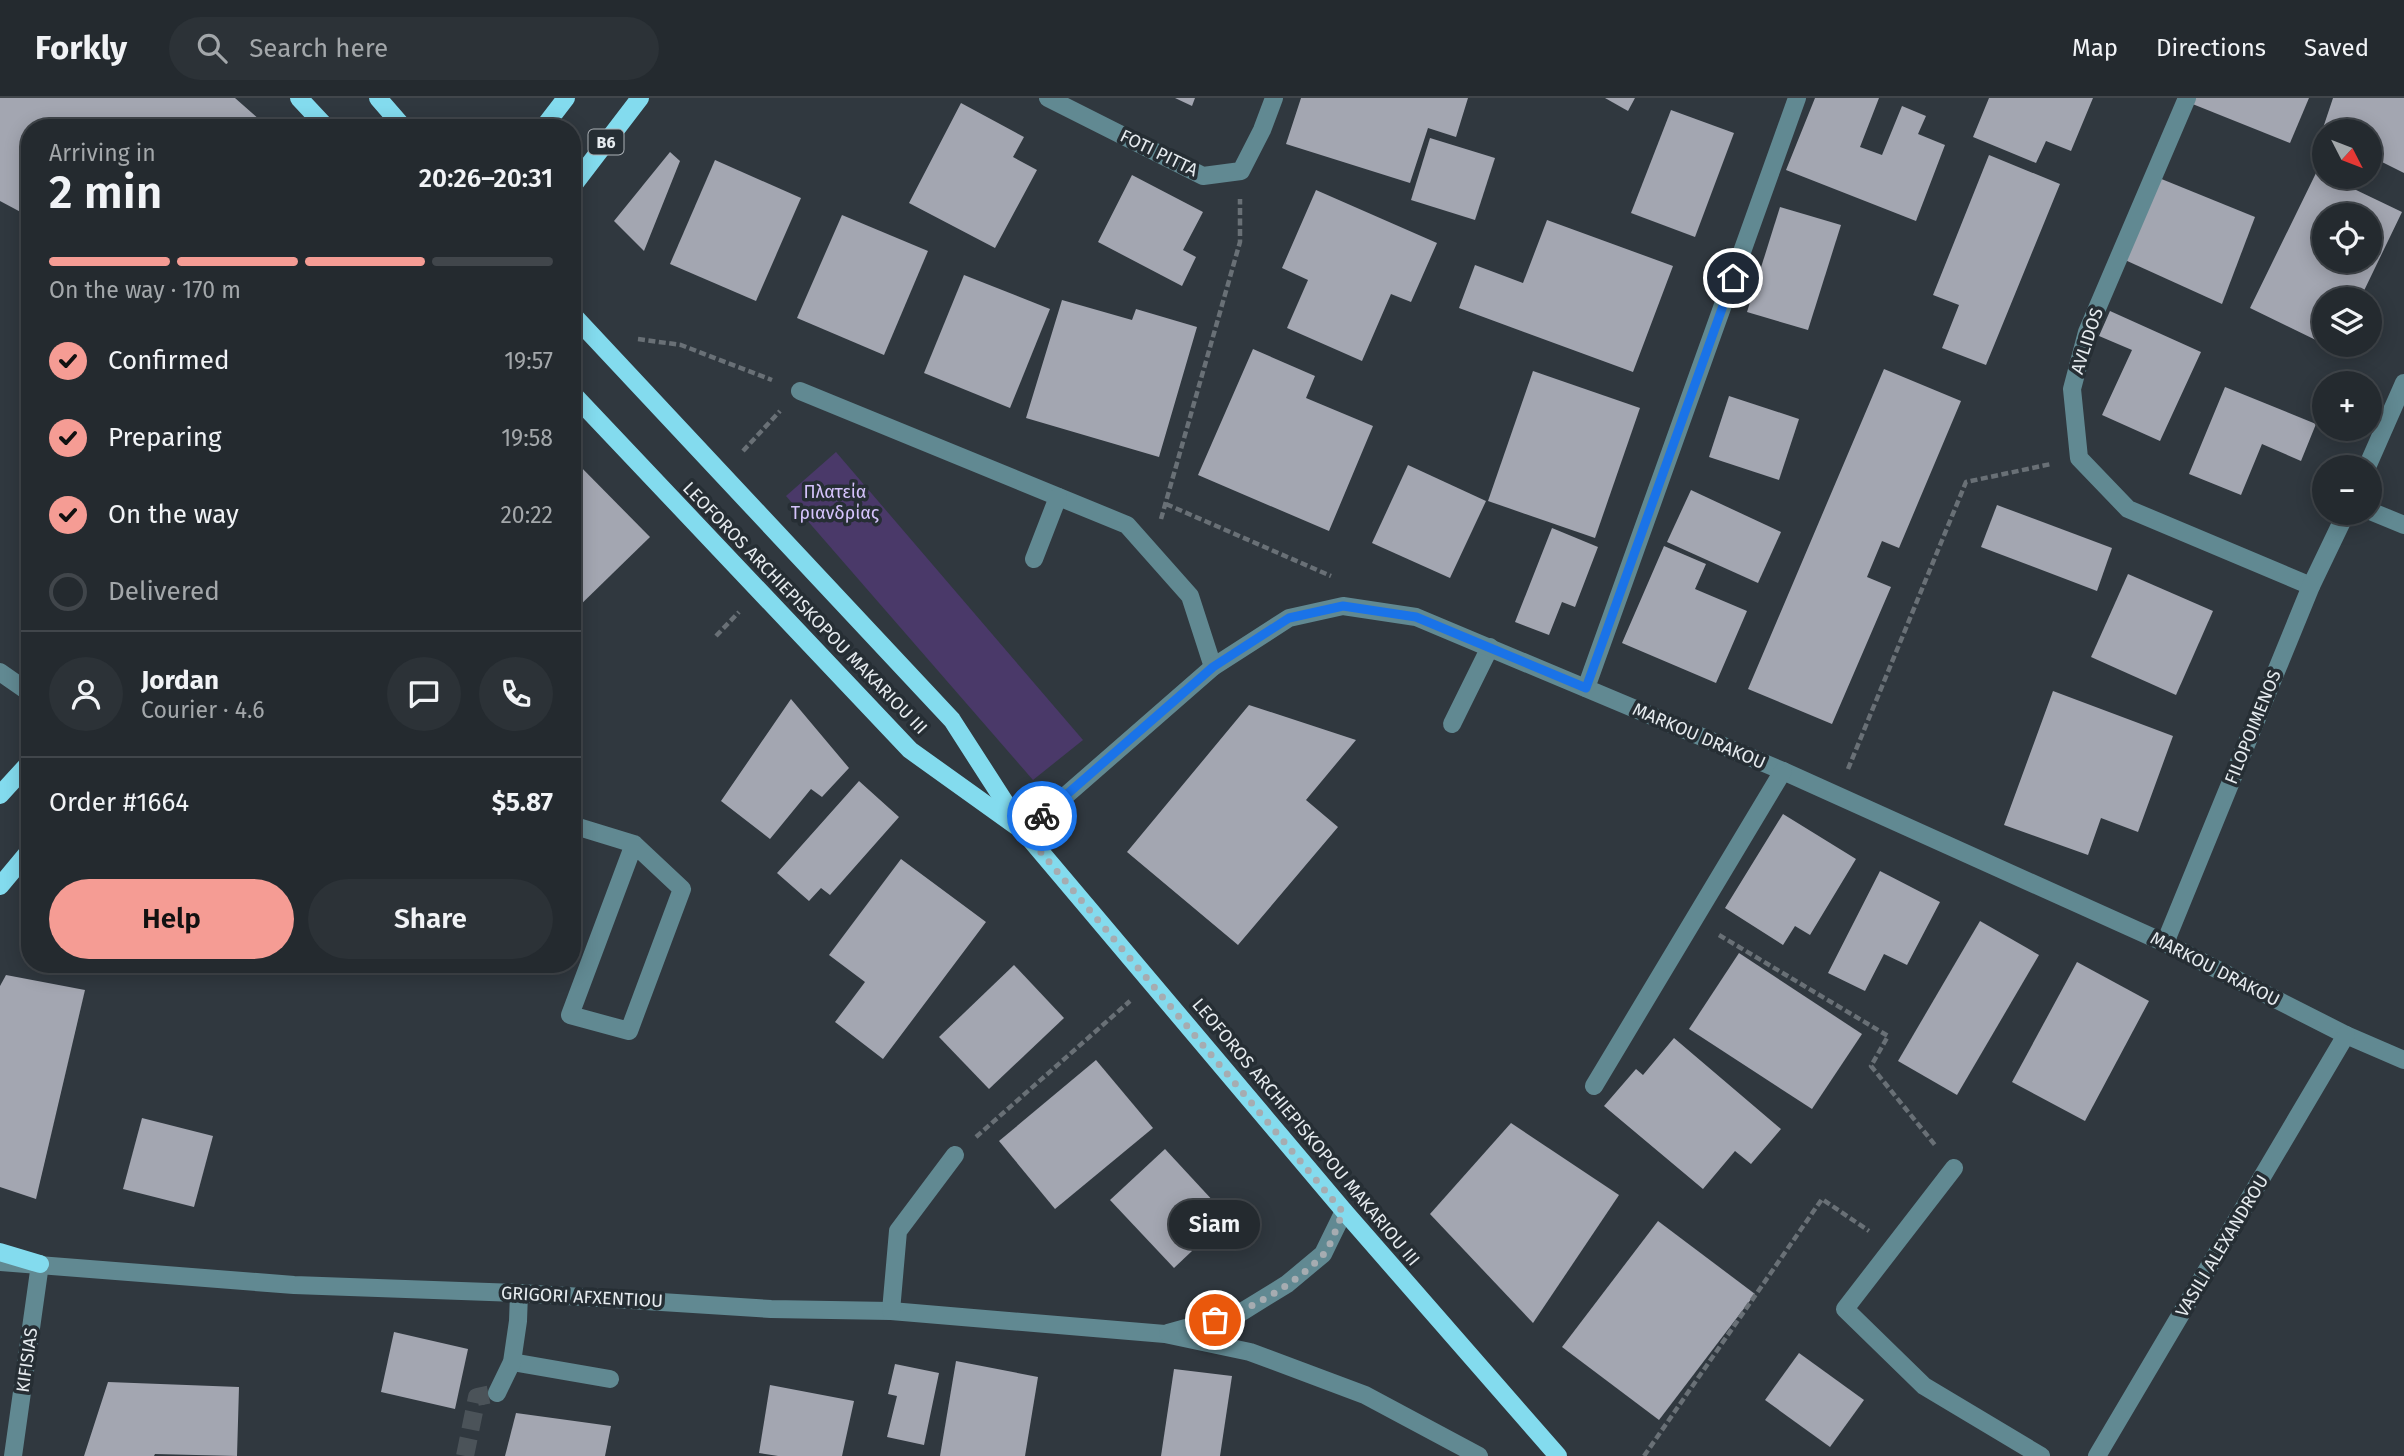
<!DOCTYPE html>
<html lang="en">
<head>
<meta charset="utf-8">
<style>
  body { margin:0; font-family:"Fira Sans",sans-serif; background:#2c3237; color:#f1f3f6; height:100vh; display:flex; flex-direction:column; font-size:26px; white-space:nowrap }
  * { box-sizing:border-box; margin:0 }
  p { font-size:23px; color:#a3a7aa }
  .icon { flex:none; width:38px; height:38px; fill:none; stroke:currentColor; stroke-width:2; stroke-linecap:round; stroke-linejoin:round }
  .map { position:relative; flex:1; overflow:hidden }
  .side { position:absolute; left:21px; top:21px; width:560px; height:854px; display:flex; flex-direction:column; background:#242a2f; border-radius:28px; box-shadow:0 4px 18px #0003,0 0 0 2px #41464b }
  .side>* { flex:none }
  .needle { width:46px; rotate:132deg }
  .fabs { position:absolute; left:2312px; top:21px; display:grid; gap:14px }
  .fabs a { display:grid; place-items:center; width:70px; height:70px; border-radius:50%; background:#242a2f; box-shadow:0 4px 18px #0003,0 0 0 2px #41464b; font-size:35px }
  .pin { position:absolute; display:grid; place-items:center; width:60px; height:60px; color:#fff; margin:-30px; border:4px solid #fff; border-radius:50%; box-shadow:0 2px 7px #0007 }
  .courier { position:absolute; display:grid; place-items:center; width:70px; height:70px; margin:-35px; border:5px solid #1a73e8; border-radius:50%; background:#fff; color:#222; box-shadow:0 2px 9px #0007 }
  .bubble { position:absolute; height:49px; border-radius:24px; background:#242a2f; box-shadow:0 4px 18px #0003,0 0 0 2px #41464b; font-size:23px; font-weight:600; line-height:49px; text-align:center }
  .head em { font-style:normal; font-weight:600 }
  .head div { display:flex; flex-direction:column-reverse }
  .head { display:flex; align-items:center; justify-content:space-between; height:119px; padding:0 28px }
  h1 { font-size:46px; font-weight:600; line-height:52px }
  .bar { display:grid; grid-template-columns:repeat(4,1fr); gap:10px 7px; align-content:center; height:84px; padding:0 28px }
  .bar i { height:9px; border-radius:5px; background:#41464b }
  .bar .on { background:#f59c94 }
  .bar p { grid-column:span 4 }
  .line { display:flex; align-items:center; gap:18px; padding:0 28px; border-top:2px solid #41464b }
  .line div { flex:1 }
  .round { display:grid; place-items:center; flex:none; width:74px; height:74px; border-radius:37px; background:#2c3237 }
  ol { padding:0 28px; list-style:none }
  li { display:flex; align-items:center; gap:21px; height:77px }
  li p { margin-inline-start:auto }
  li .icon { padding:7px; border-radius:50%; background:#f59c94; color:#111; stroke-width:4 }
  li:last-child { color:#a3a7aa }
  li i { width:38px; height:38px; border:4px solid #41464b; border-radius:50% }
  .action { display:flex; gap:14px; margin-top:auto; padding:14px 28px }
  .action a { flex:1; height:80px; border-radius:42px; background:#f59c94; color:#111; font-size:28px; font-weight:600; line-height:80px; text-align:center }
  .action a+a { background:#2c3237; color:#f1f3f6 }
  header { display:flex; align-items:center; gap:42px; box-sizing:border-box; height:98px; padding:0 35px; background:#242a2f; border-bottom:2px solid #41464b }
  header strong { font-size:33px }
  nav { display:flex; gap:38px; margin-inline-start:auto; font-size:24px }
  .search { width:490px; height:63px; background:#2c3237; display:flex; align-items:center; gap:18px; box-sizing:border-box; padding:0 24px; border-radius:38px; color:#a3a7aa; font-size:26px }
  .map>svg:first-child { display:block }
  .green { fill:#4a3969 }
  .building { fill:#a3a6b1; fill-rule:evenodd }
  .lines { fill:none; stroke-linecap:round; stroke-linejoin:round }
  .minor-tunnel { stroke:#4b5359; stroke-width:18; stroke-dasharray:18 9; stroke-linecap:butt }
  .path { stroke:#697076; stroke-width:4.5; stroke-dasharray:7 3.5; stroke-linecap:butt }
  .minor { stroke:#618992; stroke-width:18 }
  .major { stroke:#83dbee; stroke-width:18 }
  .done { stroke:#a6acb1; stroke-width:7; stroke-dasharray:0 12.6 }
  .route { stroke:#1a73e8; stroke-width:9 }
  .labels { text-anchor:middle; stroke-width:7; stroke-linejoin:round; paint-order:stroke }
  .shield { fill:#262e34; stroke:#acb2b7; stroke-width:2 }
  .shield-label { font-size:16px; font-weight:bold; fill:#e6ebef }
  .street-label { font-size:18px; fill:#e6ebef; stroke:#262e34 }
  .park-label { font-size:18px; fill:#d5c3fc; stroke:#262e34 }
</style>
</head>
<body>
<header>
<strong>Forkly</strong>
<div class="search"><svg class="icon" aria-label="search" viewBox="0 0 24 24"><circle cx="10" cy="10" r="6"/><path d="M15 15l6 6"/></svg>Search here</div>
<nav><a>Map</a><a>Directions</a><a>Saved</a></nav>
</header>
<div class="map">
<svg width="2404" height="1358" viewBox="0 0 2404 1358">
  <rect width="100%" height="100%" fill="#30383f"/>
  <polygon class="green" points="836,354 1083,642 1033,682 786,398"/>
  <g class="building">
    <polygon points="0,0 235,0 269,30 30,30 30,119 0,103"/>
    <polygon points="1175,0 1195,0 1192,8"/>
    <polygon points="1301,0 1468,0 1456,39 1428,30 1410,85 1286,46"/>
    <polygon points="1605,0 1635,0 1628,13"/>
    <polygon points="1815,0 1879,0 1860,49 1882,57 1902,8 1926,18 1918,36 1945,47 1916,123 1786,72"/>
    <polygon points="1989,0 2093,0 2071,53 2046,43 2036,65 1973,39"/>
    <polygon points="2192,0 2309,0 2290,45 2190,5"/>
    <polygon points="2333,0 2404,0 2404,75 2370,58 2370,33 2324,33 2324,37 2321,36"/>
    <polygon points="961,5 1024,39 1013,59 1037,72 995,150 909,105"/>
    <polygon points="1671,12 1734,35 1695,139 1631,115"/>
    <polygon points="1430,40 1495,60 1475,122 1411,102"/>
    <polygon points="670,54 680,63 644,153 614,123"/>
    <polygon points="1989,57 2060,86 1986,267 1942,250 1959,207 1933,197"/>
    <polygon points="715,62 801,100 756,203 670,166"/>
    <path d="M 2317,73 L 2324,76 L 2324,79 L 2329,79 L 2402,114 L 2360,201 L 2324,201 L 2324,246 L 2250,210 ZM 2324,117 L 2370,117 L 2370,163 L 2324,163 Z"/>
    <polygon points="1132,77 1203,114 1183,152 1196,159 1182,188 1098,144"/>
    <polygon points="2159,80 2255,119 2222,206 2125,162"/>
    <polygon points="1316,92 1437,145 1411,204 1391,196 1362,263 1287,230 1308,182 1282,170"/>
    <polygon points="1780,109 1841,127 1808,232 1747,214"/>
    <polygon points="842,117 928,153 884,257 797,220"/>
    <polygon points="1547,122 1673,168 1633,274 1459,210 1475,167 1523,185"/>
    <polygon points="964,177 1050,211 1010,310 924,275"/>
    <polygon points="1062,202 1132,222 1136,211 1197,229 1159,359 1026,320"/>
    <polygon points="2110,213 2201,254 2160,343 2102,317 2132,252 2099,238"/>
    <polygon points="1253,251 1315,278 1306,300 1373,328 1329,433 1198,377"/>
    <polygon points="1884,271 1961,303 1899,450 1882,443 1867,479 1891,489 1832,626 1748,591"/>
    <polygon points="1533,273 1640,310 1595,440 1488,403"/>
    <polygon points="2225,289 2316,326 2301,363 2262,346 2241,397 2189,376"/>
    <polygon points="1729,298 1799,321 1779,382 1709,359"/>
    <polygon points="572,360 650,439 572,515"/>
    <polygon points="1408,367 1486,403 1450,480 1372,445"/>
    <polygon points="1691,392 1781,434 1758,485 1667,444"/>
    <polygon points="1997,407 2112,450 2097,493 1981,449"/>
    <polygon points="1552,430 1598,449 1575,509 1562,504 1549,537 1515,524"/>
    <polygon points="1664,448 1706,466 1695,491 1747,513 1716,585 1622,545"/>
    <polygon points="2128,476 2213,513 2176,597 2091,559"/>
    <polygon points="2053,593 2173,638 2138,734 2101,720 2088,757 2004,727"/>
    <polygon points="791,601 849,670 822,699 811,691 770,741 721,703"/>
    <polygon points="1249,607 1356,642 1306,702 1338,729 1238,847 1127,754"/>
    <polygon points="859,683 899,719 830,797 821,790 809,803 777,775"/>
    <polygon points="1783,716 1856,761 1810,837 1795,828 1783,847 1725,810"/>
    <polygon points="901,761 986,824 883,961 835,924 865,884 829,857"/>
    <polygon points="1880,773 1940,804 1907,867 1884,856 1865,893 1828,875"/>
    <polygon points="1980,823 2039,857 1957,997 1898,963"/>
    <polygon points="1739,855 1862,936 1812,1011 1689,931"/>
    <polygon points="2077,864 2149,903 2085,1023 2012,984"/>
    <polygon points="1014,867 1064,920 989,991 939,939"/>
    <polygon points="6,877 85,892 36,1101 0,1089 0,888"/>
    <polygon points="1674,940 1781,1031 1751,1066 1735,1053 1703,1091 1604,1008 1636,971 1643,977"/>
    <polygon points="1096,962 1153,1030 1055,1111 999,1043"/>
    <polygon points="142,1020 213,1038 194,1109 123,1091"/>
    <polygon points="1511,1025 1619,1097 1533,1225 1430,1116"/>
    <polygon points="1165,1051 1228,1119 1174,1170 1110,1102"/>
    <polygon points="1658,1123 1755,1196 1659,1322 1562,1249"/>
    <polygon points="394,1234 468,1251 455,1311 381,1294"/>
    <polygon points="1799,1255 1864,1302 1830,1349 1765,1302"/>
    <polygon points="956,1263 1038,1279 1025,1358 940,1358"/>
    <polygon points="895,1266 939,1275 924,1347 887,1339 897,1298 888,1296"/>
    <polygon points="1174,1271 1232,1278 1220,1358 1161,1358"/>
    <polygon points="108,1284 239,1289 237,1358 155,1356 154,1358 84,1358"/>
    <polygon points="770,1287 854,1303 842,1358 778,1358 759,1355"/>
    <polygon points="516,1315 611,1328 605,1358 505,1358"/>
  </g>
  <g class="lines">
    <polyline class="minor-tunnel" points="465,1358 477,1299 497,1295"/>
    <g class="path">
      <polyline points="638,241 681,247 772,282"/>
      <polyline points="743,353 780,313"/>
      <polyline points="1166,406 1331,478"/>
      <polyline points="1161,421 1240,144 1240,101"/>
      <polyline points="716,538 739,514"/>
      <polyline points="1848,671 1966,384 2051,366"/>
      <polyline points="1719,837 1888,938 1871,968 1935,1047"/>
      <polyline points="976,1039 1130,903"/>
      <polyline points="1644,1358 1822,1101 1869,1133"/>
    </g>
    <g class="minor">
      <polyline points="1048,0 1203,78 1241,73 1262,32 1274,0"/>
      <polyline points="2187,0 2087,234 2072,291 2079,360 2128,411 2311,488"/>
      <polyline points="800,293 1127,427 1190,498 1213,569"/>
      <polyline points="2367,369 2404,285"/>
      <polyline points="2370,413 2404,427"/>
      <polyline points="1034,461 1058,399"/>
      <polyline points="0,574 30,595"/>
      <polyline points="1586,590 1797,0"/>
      <polyline points="1452,626 1490,549"/>
      <polyline points="572,727 634,746 682,791 629,933 570,917 634,746"/>
      <polyline points="1024,734 1213,569 1289,520 1343,508 1416,519 1783,673 2165,845 2346,937 2404,962"/>
      <polyline points="2165,845 2311,488 2346,415"/>
      <polyline points="1594,988 1783,673"/>
      <polyline points="1954,1070 1845,1211 1924,1288 2041,1358"/>
      <polyline points="0,1164 294,1187 519,1195 771,1211 891,1213 1165,1236 1250,1254 1365,1297 1479,1358"/>
      <polyline points="891,1213 898,1133 955,1057"/>
      <polyline points="1168,1235 1240,1215 1287,1186 1323,1156 1344,1113"/>
      <polyline points="512,1264 610,1281"/>
      <polyline points="497,1295 512,1264 518,1223 519,1195"/>
      <polyline points="13,1358 40,1166"/>
      <polyline points="2097,1358 2346,937"/>
    </g>
    <g class="major">
      <polyline points="299,0 327,30"/>
      <polyline points="378,0 404,30"/>
      <polyline points="543,30 566,0"/>
      <polyline points="572,89 640,0"/>
      <polyline points="572,216 952,622 1024,734 1344,1113 1558,1358"/>
      <polyline points="572,295 910,652 1016,728"/>
      <polyline points="0,697 30,664"/>
      <polyline points="0,788 30,752"/>
      <polyline points="0,1154 40,1166"/>
    </g>
  </g>
  <g class="lines">
    <path class="done" d="M 1042,718 L 1024,734 L 1343,1114 C 1337,1127 1332,1147 1322,1158 C 1296,1185 1251,1212 1215,1222"/>
    <polyline class="route" points="1042,718 1213,569 1289,520 1343,508 1416,519 1586,590 1733,180"/>
  </g>
  <g class="labels">
    <rect class="shield" x="588.5" y="31.5" width="35" height="25" rx="5"/>
    <g class="shield-label">
      <text x="606" y="50">B6</text>
    </g>
    <g class="street-label">
      <text transform="translate(1159 55) rotate(26)" y="6">FOTI PITTA</text>
      <text transform="translate(2087 243) rotate(-72)" y="6">AVLIDOS</text>
      <text transform="translate(805 510) rotate(46)" y="6">LEOFOROS ARCHIEPISKOPOU MAKARIOU III</text>
      <text transform="translate(2253 629) rotate(-68)" y="6">FILOPOIMENOS</text>
      <text transform="translate(1699 638) rotate(23)" y="6">MARKOU DRAKOU</text>
      <text transform="translate(2215 871) rotate(27)" y="6">MARKOU DRAKOU</text>
      <text transform="translate(1306 1034) rotate(50)" y="6">LEOFOROS ARCHIEPISKOPOU MAKARIOU III</text>
      <text transform="translate(2222 1148) rotate(-59)" y="6">VASILI ALEXANDROU</text>
      <text transform="translate(582 1199) rotate(3)" y="6">GRIGORI AFXENTIOU</text>
      <text transform="translate(27 1262) rotate(-82)" y="6">KIFISIAS</text>
    </g>
    <g class="park-label">
      <text x="835" y="400">Πλατεία<tspan x="835" dy="21">Τριανδρίας</tspan></text>
    </g>
  </g>
</svg>
<div class="fabs">
<a><svg class="needle" viewBox="-14 -14 28 28"><path d="M0-13l5 13h-10z" fill="#e53935"/><path d="M0 13l5-13h-10z" fill="#a3a7aa"/></svg></a>
<a><svg class="icon" aria-label="locate" viewBox="0 0 24 24"><circle cx="12" cy="12" r="6"/><path d="M12 2v4M12 18v4M2 12h4M18 12h4"/></svg></a>
<a><svg class="icon" aria-label="layers" viewBox="0 0 24 24"><path d="M12 4l9 5-9 5-9-5zM3 14l9 5 9-5"/></svg></a>
<a>+</a>
<a>−</a>
</div>
<div class="pin" style="left:1215px;top:1222px;background:#ea580c"><svg class="icon" aria-label="bag" viewBox="0 0 24 24"><path d="M5 8h14l-1 12H6zM9 8a3 3 0 0 1 6 0"/></svg></div>
<div class="pin" style="left:1733px;top:180px;background:#1f2937"><svg class="icon" aria-label="home" viewBox="0 0 24 24"><path d="M3 11l9-7 9 7M6 9v11h12V9"/></svg></div>
<div class="courier" style="left:1042px;top:718px"><svg class="icon" aria-label="bike" viewBox="0 0 24 24"><circle cx="6" cy="16" r="4"/><circle cx="18" cy="16" r="4"/><path d="M6 16l4-8h5l3 8M10 8l3 8H6M13 5h3"/></svg></div>
<div class="bubble" style="left:1169px;top:1102px;width:91px">Siam</div>
<section class="side">
<div class="head"><div><h1>2 min</h1><p>Arriving in</p></div><em>20:26–20:31</em></div>
<div class="bar"><i class="on"></i><i class="on"></i><i class="on"></i><i></i><p>On the way · 170 m</p></div>
<ol>
<li><svg class="icon" aria-label="check" viewBox="0 0 24 24"><path d="M5 12l5 5 9-10"/></svg>Confirmed<p>19:57</p></li>
<li><svg class="icon" aria-label="check" viewBox="0 0 24 24"><path d="M5 12l5 5 9-10"/></svg>Preparing<p>19:58</p></li>
<li><svg class="icon" aria-label="check" viewBox="0 0 24 24"><path d="M5 12l5 5 9-10"/></svg>On the way<p>20:22</p></li>
<li><i></i>Delivered</li>
</ol>
<div class="line" style="height:126px"><a class="round"><svg class="icon" aria-label="person" viewBox="0 0 24 24"><circle cx="12" cy="8" r="4"/><path d="M4 21q1-7 8-7t8 7"/></svg></a><div><b>Jordan</b><p>Courier · 4.6</p></div><a class="round"><svg class="icon" aria-label="chat" viewBox="0 0 24 24"><path d="M4 5h16v11H9l-5 4z"/></svg></a><a class="round"><svg class="icon" aria-label="phone" viewBox="0 0 24 24"><path d="M5 4h4l2 5-3 2q2 4 5 5l2-3 5 2v4C11 20 4 13 5 4z"/></svg></a></div>
<div class="line" style="height:91px"><div>Order #1664</div><b>$5.87</b></div>
<div class="action"><a>Help</a><a>Share</a></div>
</section>
</div>
</body>
</html>
